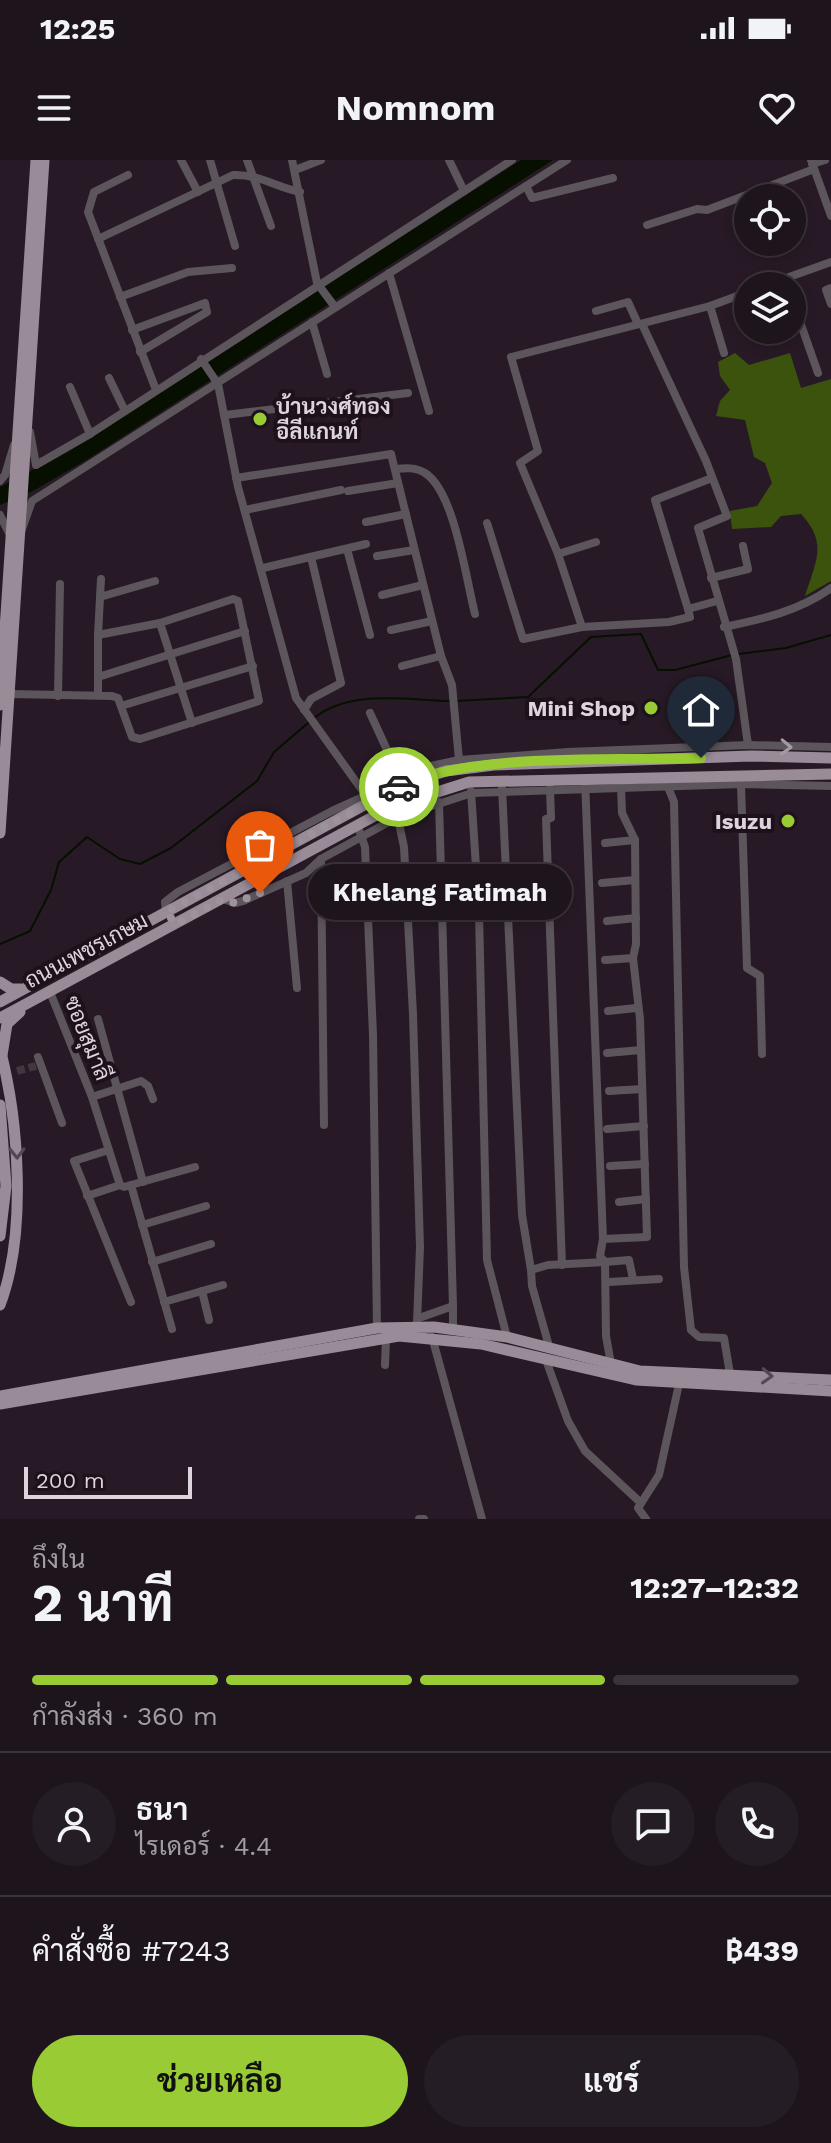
<!DOCTYPE html>
<html lang="th">
<head>
<meta charset="utf-8">
<style>
  body { margin:0; font-family:"Work Sans",Sarabun,sans-serif; background:#251d25; color:#f1f3f6; height:100vh; display:flex; flex-direction:column; font-size:30px; white-space:nowrap }
  * { box-sizing:border-box; margin:0 }
  p { font-size:26px; color:#a09ea3 }
  .icon { flex:none; width:44px; height:44px; fill:none; stroke:currentColor; stroke-width:2; stroke-linecap:round; stroke-linejoin:round }
  .map { position:relative; height:1359px; overflow:hidden }
  .panel { display:flex; flex-direction:column; background:#1d141c; flex:1 }
  .panel>* { flex:none }
  .fabs { position:absolute; left:734px; top:24px; display:grid; gap:16px }
  .fabs a { display:grid; place-items:center; width:72px; height:72px; border-radius:50%; background:#1d141c; box-shadow:0 4px 12px #0003,0 0 0 2px #3b333b; font-size:40px }
  .scale { position:absolute; left:24px; bottom:20px; width:168px; box-sizing:border-box; padding-left:8px; border:4px solid #ddd4dd; border-top:0; font-size:22px; line-height:28px; white-space:nowrap; color:#ddd4dd; -webkit-text-stroke:6px #1d111c; paint-order:stroke }
  .pin { position:absolute; display:grid; place-items:center; width:68px; height:68px; color:#fff; margin:-82px -34px; border-radius:50% 50% 50% 0; rotate:-45deg; box-shadow:0 0 8px #0007 }
  .pin .icon { rotate:45deg }
  .courier { position:absolute; display:grid; place-items:center; width:80px; height:80px; margin:-40px; border:6px solid #99cb35; border-radius:50%; background:#fff; color:#222; box-shadow:0 2px 10px #0007 }
  .bubble { position:absolute; height:56px; border-radius:28px; background:#1d141c; box-shadow:0 4px 12px #0003,0 0 0 2px #3b333b; font-size:26px; font-weight:700; line-height:56px; text-align:center }
  .headline em { font-style:normal; font-weight:700 }
  .headline div { display:flex; flex-direction:column-reverse }
  .headline { display:flex; align-items:center; justify-content:space-between; height:136px; padding:0 32px }
  h1 { font-size:52px; font-weight:700; line-height:60px }
  .bar { display:grid; grid-template-columns:repeat(4,1fr); gap:12px 8px; align-content:center; height:96px; padding:0 32px }
  .bar i { height:10px; border-radius:6px; background:#3b333b }
  .bar .on { background:#99cb35 }
  .bar p { grid-column:span 4 }
  .line { display:flex; align-items:center; gap:20px; padding:0 32px; border-top:2px solid #3b333b }
  .line div { flex:1 }
  .round { display:grid; place-items:center; flex:none; width:84px; height:84px; border-radius:42px; background:#251d25 }
  .button { display:flex; gap:16px; margin-top:auto; padding:16px 32px }
  .button a { flex:1; height:92px; border-radius:48px; background:#99cb35; color:#111; font-size:32px; font-weight:700; line-height:92px; text-align:center }
  .button a+a { background:#251d25; color:#f1f3f6 }
  .status { display:flex; justify-content:space-between; align-items:center; height:56px; padding:0 40px; background:#1d141c; direction:ltr }
  .status svg { height:22px; fill:currentColor }
  header { display:flex; justify-content:space-between; align-items:center; height:104px; padding:0 32px; background:#1d141c; font-size:36px; font-weight:700 }
  .map>svg:first-child { display:block }
  .forest { fill:#3c530d }
  .water { fill:#070f00 }
  .lines { fill:none; stroke-linecap:round; stroke-linejoin:round }
  .stream { stroke:#070f00; stroke-width:2 }
  .minor-tunnel { stroke:#423641; stroke-width:8; stroke-dasharray:8 4; stroke-linecap:butt }
  .minor { stroke:#5c555b; stroke-width:8 }
  .major { stroke:#998b98; stroke-width:11 }
  .oneway { stroke:#a39ba2 }
  .oneway2 { stroke:#554854 }
  .done { stroke:#9d939d; stroke-width:8; stroke-dasharray:0 14.4 }
  .route { stroke:#99cb35; stroke-width:10 }
  .poi-dot { fill:#99cb35; stroke:#1d111c; stroke-width:3 }
  .labels { text-anchor:middle; stroke-width:8; stroke-linejoin:round; paint-order:stroke }
  .poi-label { font-size:22px; font-weight:bold; fill:#ddd4dd; stroke:#1d111c; text-anchor:end }
  .street-label { font-size:22px; fill:#ddd4dd; stroke:#1d111c }
</style>
</head>
<body>
<div class="status"><b>12:25</b><svg viewBox="0 0 49 12"><path d="M0 12V9h3v3zM5 12V6h3v6zM10 12V3h3v9zM15 12V0h3v12zM26 1h20v11H26zM47 4h2v5h-2z"/></svg></div>
<header><svg class="icon" aria-label="menu" viewBox="0 0 24 24"><path d="M4 6h16M4 12h16M4 18h16"/></svg>Nomnom<svg class="icon" aria-label="heart" viewBox="0 0 24 24"><path d="M12 20l-8-8c-3-5 5-10 8-4 3-6 11-1 8 4z"/></svg></header>
<div class="map">
<svg width="831" height="1359" viewBox="0 0 831 1359">
  <rect width="100%" height="100%" fill="#271a26"/>
  <path class="forest" d="M 735,193 L 749,205 L 790,193 L 801,228 L 831,219 L 831,421 L 805,436 C 816,401 828,383 801,354 L 781,356 L 771,367 L 732,369 L 730,351 L 757,346 L 772,323 L 765,303 L 754,297 L 745,260 L 716,256 L 720,241 L 730,230 L 720,216 L 718,202 Z"/>
  <polygon class="water" points="521,0 553,0 88,299 33,331 0,345 0,327 67,292"/>
  <g class="lines">
    <g class="stream">
      <polyline points="738,494 786,488 831,475"/>
      <polyline points="456,541 528,537 591,477 641,474 658,510 675,510 732,495"/>
      <path d="M 313,559 C 349,529 405,540 449,541"/>
      <polyline points="0,784 30,771 51,730 59,702 87,677 120,699 140,704 171,688 257,621 274,592 308,563"/>
    </g>
    <polyline class="minor-tunnel" points="17,911 36,906"/>
    <g class="minor">
      <polyline points="181,0 198,32"/>
      <polyline points="210,0 235,86"/>
      <polyline points="247,0 271,66"/>
      <polyline points="292,0 317,123 335,147"/>
      <polyline points="449,0 464,31"/>
      <polyline points="811,0 831,56"/>
      <polyline points="812,4 825,0"/>
      <polyline points="295,10 321,0"/>
      <polyline points="128,15 94,32 88,52 156,230"/>
      <polyline points="526,26 532,38 613,18"/>
      <polyline points="647,65 697,49 707,50 814,9"/>
      <path d="M 98,79 L 233,15 C 259,14 275,27 300,32"/>
      <polyline points="389,113 429,251"/>
      <polyline points="764,126 831,102"/>
      <polyline points="831,128 826,130 831,144"/>
      <polyline points="120,137 188,112 232,108"/>
      <polyline points="792,139 818,213"/>
      <polyline points="710,146 724,193"/>
      <polyline points="596,151 628,142 638,164"/>
      <polyline points="312,162 327,214"/>
      <polyline points="642,164 706,301 727,356 698,368 736,499 748,585"/>
      <polyline points="132,170 205,143 207,152 140,192"/>
      <polyline points="201,199 218,224 238,327 296,538 367,637"/>
      <polyline points="109,218 125,251"/>
      <polyline points="70,227 90,274"/>
      <polyline points="225,255 408,233"/>
      <polyline points="30,272 36,305 90,274 512,0"/>
      <path d="M 395,309 C 405,308 416,307 425,313 C 455,332 466,420 475,454"/>
      <polyline points="236,318 391,294 441,496 452,525 459,600"/>
      <polyline points="0,321 5,315 14,285"/>
      <polyline points="348,331 398,323"/>
      <polyline points="245,350 341,330"/>
      <polyline points="0,355 10,375"/>
      <polyline points="366,362 406,354"/>
      <polyline points="487,363 523,479 582,467 669,462 690,457 688,449 717,441"/>
      <polyline points="21,372 32,341 567,0"/>
      <polyline points="347,389 370,475"/>
      <polyline points="558,394 596,382"/>
      <polyline points="377,396 414,390"/>
      <polyline points="263,408 366,384"/>
      <polyline points="711,418 748,409 743,386"/>
      <polyline points="382,435 423,425"/>
      <polyline points="100,437 155,421"/>
      <polyline points="688,449 655,340 712,318"/>
      <polyline points="160,463 192,563"/>
      <polyline points="582,467 558,394 520,303 538,291 511,197 710,146 748,132"/>
      <path d="M 724,467 C 763,459 799,451 831,428"/>
      <polyline points="391,470 432,461"/>
      <polyline points="98,475 101,419"/>
      <polyline points="402,506 441,496"/>
      <polyline points="98,517 245,471"/>
      <polyline points="10,534 112,536 118,538 132,577 140,579 259,541 238,441 233,439 160,463 98,475 98,535"/>
      <polyline points="58,536 60,424"/>
      <polyline points="121,546 253,506"/>
      <polyline points="304,550 311,539 341,523 311,397"/>
      <polyline points="370,553 400,618"/>
      <polyline points="741,624 747,808 760,816 762,894"/>
      <polyline points="502,627 522,1055 531,1110"/>
      <polyline points="668,627 674,642 684,1107 691,1170 699,1177 724,1178 730,1214"/>
      <polyline points="550,628 551,658 546,659 562,1105"/>
      <polyline points="471,631 479,753 487,1100 507,1177"/>
      <polyline points="397,654 404,687 413,854 420,1087 417,1163"/>
      <polyline points="358,667 365,687 373,875 377,1168"/>
      <polyline points="605,683 635,680"/>
      <polyline points="321,699 324,965"/>
      <polyline points="287,721 297,828"/>
      <polyline points="602,723 635,720"/>
      <polyline points="223,739 235,743 243,741 306,713 321,699 398,657 472,633 741,624 831,626"/>
      <polyline points="166,752 165,742 178,732 332,651 431,606 459,600 568,592 748,585 831,587"/>
      <polyline points="607,761 636,758"/>
      <polyline points="605,800 633,798"/>
      <polyline points="50,832 92,937 120,1025 124,1027 195,1007"/>
      <polyline points="608,851 636,848"/>
      <polyline points="98,859 143,1022"/>
      <polyline points="607,893 641,890"/>
      <polyline points="38,897 62,963"/>
      <polyline points="609,931 642,929"/>
      <polyline points="92,937 141,921 148,926 153,939"/>
      <polyline points="607,969 644,966"/>
      <polyline points="109,990 74,1001 131,1142"/>
      <polyline points="610,1006 645,1004"/>
      <polyline points="131,1025 172,1169"/>
      <polyline points="87,1036 120,1025"/>
      <polyline points="619,1042 646,1039"/>
      <polyline points="142,1065 206,1046"/>
      <polyline points="603,1079 647,1077 640,859 633,798 636,784 635,680 622,653 621,626"/>
      <polyline points="152,1102 211,1084"/>
      <polyline points="609,1122 659,1119"/>
      <polyline points="202,1131 209,1160"/>
      <polyline points="164,1142 223,1125"/>
      <polyline points="453,1146 453,1170"/>
      <polyline points="419,1158 453,1146 439,642"/>
      <polyline points="432,1177 482,1359"/>
      <polyline points="549,1186 532,1126 531,1110 548,1105 605,1102 600,1096 603,1079 585,620"/>
      <polyline points="546,1200 568,1261 585,1291 641,1343"/>
      <polyline points="611,1204 606,1176 605,1102 629,1100 633,1119"/>
      <polyline points="385,1205 386,1178"/>
      <polyline points="419,1359 424,1359"/>
      <polyline points="646,1359 638,1348 659,1315 679,1224"/>
    </g>
    <g class="major">
      <polyline points="0,545 36,0"/>
      <polyline points="0,673 44,0"/>
      <polyline points="0,822 11,829 21,829"/>
      <polyline points="0,842 370,642 405,624 446,611 494,605 751,596 831,598"/>
      <polyline points="0,858 393,646 469,622 831,614"/>
      <path d="M 0,889 C 19,961 27,1074 0,1145"/>
      <polyline points="2,895 7,864 20,852"/>
      <polyline points="0,945 6,1026 0,1076"/>
      <polyline points="0,1236 377,1168 434,1167 507,1177 640,1211 831,1220"/>
      <polyline points="0,1244 399,1176 481,1184 636,1220 831,1231"/>
    </g>
  </g>
  <defs><path id="oneway-chevron" d="M-2-3.5L2.5 0L-2 3.5" fill="none" stroke-width="1.6" stroke-linecap="round" stroke-linejoin="round" transform="scale(2)"/></defs>
  <use class="oneway" href="#oneway-chevron" transform="translate(786 587) rotate(2)"/>
  <g class="oneway2">
    <use href="#oneway-chevron" transform="translate(17 993) rotate(89)"/>
    <use href="#oneway-chevron" transform="translate(767 1216) rotate(3)"/>
  </g>
  <g class="lines">
    <polyline class="done" points="260,733 235,743 223,739 176,764 166,752 399,627"/>
    <path class="route" d="M 399,627 C 467,592 621,601 701,598"/>
  </g>
  <g class="poi-dot">
    <circle cx="260" cy="259" r="8"/>
    <circle cx="651" cy="548" r="8"/>
    <circle cx="788" cy="661" r="8"/>
  </g>
  <g class="labels">
    <g class="poi-label">
      <text x="276" y="254" text-anchor="start">บ้านวงศ์ทอง<tspan x="276" dy="25">อีลีแกนท์</tspan></text>
      <text x="635" y="556">Mini Shop</text>
      <text x="772" y="669">Isuzu</text>
    </g>
    <g class="street-label">
      <text transform="translate(86 790) rotate(-28)" y="8">ถนนเพชรเกษม</text>
      <text transform="translate(88 878) rotate(68)" y="8">ซอยสุมาลี</text>
    </g>
  </g>
</svg>
<div class="fabs">
<a><svg class="icon" aria-label="locate" viewBox="0 0 24 24"><circle cx="12" cy="12" r="6"/><path d="M12 2v4M12 18v4M2 12h4M18 12h4"/></svg></a>
<a><svg class="icon" aria-label="layers" viewBox="0 0 24 24"><path d="M12 4l9 5-9 5-9-5zM3 14l9 5 9-5"/></svg></a>
</div>
<div class="scale">200 m</div>
<div class="pin" style="left:260px;top:733px;background:#ea580c"><svg class="icon" aria-label="bag" viewBox="0 0 24 24"><path d="M5 8h14l-1 12H6zM9 8a3 3 0 0 1 6 0"/></svg></div>
<div class="pin" style="left:701px;top:598px;background:#1f2937"><svg class="icon" aria-label="home" viewBox="0 0 24 24"><path d="M3 11l9-7 9 7M6 9v11h12V9"/></svg></div>
<div class="courier" style="left:399px;top:627px"><svg class="icon" aria-label="car" viewBox="0 0 24 24"><path d="M5 17H2v-5l4-1 3-4h7l3 4 3 1v5h-3M9 17h6M6 11h13"/><circle cx="7" cy="17" r="2"/><circle cx="17" cy="17" r="2"/></svg></div>
<div class="bubble" style="left:308px;top:704px;width:264px">Khelang Fatimah</div>
</div>
<section class="panel">
<div class="headline"><div><h1>2 นาที</h1><p>ถึงใน</p></div><em>12:27–12:32</em></div>
<div class="bar"><i class="on"></i><i class="on"></i><i class="on"></i><i></i><p>กำลังส่ง · 360 m</p></div>
<div class="line" style="height:144px"><a class="round"><svg class="icon" aria-label="person" viewBox="0 0 24 24"><circle cx="12" cy="8" r="4"/><path d="M4 21q1-7 8-7t8 7"/></svg></a><div><b>ธนา</b><p>ไรเดอร์ · 4.4</p></div><a class="round"><svg class="icon" aria-label="chat" viewBox="0 0 24 24"><path d="M4 5h16v11H9l-5 4z"/></svg></a><a class="round"><svg class="icon" aria-label="phone" viewBox="0 0 24 24"><path d="M5 4h4l2 5-3 2q2 4 5 5l2-3 5 2v4C11 20 4 13 5 4z"/></svg></a></div>
<div class="line" style="height:104px"><div>คำสั่งซื้อ #7243</div><b>฿439</b></div>
<div class="button"><a>ช่วยเหลือ</a><a>แชร์</a></div>
</section>
</body>
</html>
